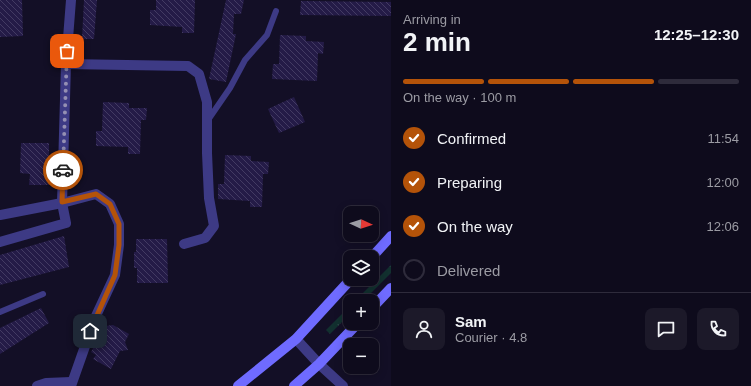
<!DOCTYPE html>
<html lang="en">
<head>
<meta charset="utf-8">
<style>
  body { margin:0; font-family:Arial,sans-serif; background:#1c1929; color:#f1f3f6; height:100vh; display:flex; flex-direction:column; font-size:15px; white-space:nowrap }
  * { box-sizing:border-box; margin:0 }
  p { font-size:13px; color:#9b9ba3 }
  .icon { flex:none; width:22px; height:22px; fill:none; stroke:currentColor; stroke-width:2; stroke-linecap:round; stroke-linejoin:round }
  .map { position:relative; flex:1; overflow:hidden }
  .sheet { display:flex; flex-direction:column; background:#0e0b1c; width:360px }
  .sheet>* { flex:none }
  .needle { width:26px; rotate:93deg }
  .buttons { position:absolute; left:343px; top:206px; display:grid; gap:8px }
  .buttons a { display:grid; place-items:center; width:36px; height:36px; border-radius:8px; background:#0e0b1c; box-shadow:0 2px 10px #0003,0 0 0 1px #2e2b3b; font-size:20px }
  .pin { position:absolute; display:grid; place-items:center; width:34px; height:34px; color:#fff; margin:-17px; border-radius:8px; box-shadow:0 2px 6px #0006 }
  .courier { position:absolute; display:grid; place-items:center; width:40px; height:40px; margin:-20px; border:3px solid #b45309; border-radius:50%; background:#fff; color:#222; box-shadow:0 1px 5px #0007 }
  .head em { font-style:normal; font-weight:700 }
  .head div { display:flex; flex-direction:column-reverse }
  .head { display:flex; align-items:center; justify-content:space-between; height:68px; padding:0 12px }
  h1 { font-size:26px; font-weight:700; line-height:30px }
  .bar { display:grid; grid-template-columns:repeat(4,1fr); gap:6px 4px; align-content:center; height:48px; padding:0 12px }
  .bar i { height:5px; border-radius:3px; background:#2e2b3b }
  .bar .selected { background:#b45309 }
  .bar p { grid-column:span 4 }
  .line { display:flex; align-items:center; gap:10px; padding:0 12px; border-top:1px solid #2e2b3b }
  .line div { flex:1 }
  .round { display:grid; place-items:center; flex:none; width:42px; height:42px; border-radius:8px; background:#1c1929 }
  ol { padding:0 12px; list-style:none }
  li { display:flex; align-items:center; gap:12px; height:44px }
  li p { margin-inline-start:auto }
  li .icon { padding:4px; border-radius:50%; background:#b45309; color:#fff; stroke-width:4 }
  li:last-child { color:#9b9ba3 }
  li i { width:22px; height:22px; border:2px solid #2e2b3b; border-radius:50% }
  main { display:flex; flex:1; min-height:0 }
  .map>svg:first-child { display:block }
  .grass { fill:url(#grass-tufts) }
  .building { fill:url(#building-back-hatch) }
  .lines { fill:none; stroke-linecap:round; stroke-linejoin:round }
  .service { stroke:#3d3a85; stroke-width:6 }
  .minor { stroke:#3d3a85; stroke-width:10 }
  .tertiary { stroke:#3d3a85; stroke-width:10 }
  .secondary { stroke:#6f6bff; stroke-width:10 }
  .done { stroke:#948fb3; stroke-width:4; stroke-dasharray:0 7.2 }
  .route { stroke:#b45309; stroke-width:5 }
</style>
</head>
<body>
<main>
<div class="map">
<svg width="391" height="386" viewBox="0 0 391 386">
  <defs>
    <pattern id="grass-tufts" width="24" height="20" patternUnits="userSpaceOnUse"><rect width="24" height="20" fill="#12302f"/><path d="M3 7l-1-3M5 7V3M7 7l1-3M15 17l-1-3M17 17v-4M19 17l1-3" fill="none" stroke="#344d4e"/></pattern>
    <pattern id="building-back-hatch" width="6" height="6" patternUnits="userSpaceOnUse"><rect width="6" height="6" fill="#241b47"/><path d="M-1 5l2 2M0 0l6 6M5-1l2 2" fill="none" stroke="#433b63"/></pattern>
  </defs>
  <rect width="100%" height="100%" fill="#130f26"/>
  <g class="grass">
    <polygon points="391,265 391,273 363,301 355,301"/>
    <polygon points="350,306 350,314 330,334 326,330"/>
  </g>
  <g class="building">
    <polygon points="0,0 22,0 23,36 0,37"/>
    <polygon points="84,0 97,0 94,39 82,39"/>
    <polygon points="156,0 195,0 194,33 182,33 182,27 150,25 150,10 156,10"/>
    <polygon points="226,0 244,0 241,14 234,14 233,34 236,34 226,82 209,79"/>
    <polygon points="301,1 391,2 391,16 300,15"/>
    <polygon points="280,35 306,36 306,41 324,42 323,54 318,53 317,81 272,79 273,64 279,64"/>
    <polygon points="294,97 305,122 279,133 268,109"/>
    <polygon points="103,102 129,103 129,108 147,108 146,120 141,120 140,154 128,154 128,147 96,146 96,131 102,131"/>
    <polygon points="21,143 49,143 49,185 29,185 30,174 20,173"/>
    <polygon points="225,155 251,156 251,161 269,162 268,174 263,174 262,207 250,207 250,201 218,199 218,184 224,184"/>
    <polygon points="64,236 69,267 0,285 0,255"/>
    <polygon points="136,239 167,239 168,283 137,283 137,268 134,268 134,252 136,252"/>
    <polygon points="41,308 49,323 0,354 0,328"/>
    <polygon points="113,325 129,334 125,342 128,350 120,351 111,369 93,359 96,355 91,352 105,326"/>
  </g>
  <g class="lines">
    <g class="service">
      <polyline points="208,120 230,88 245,60 267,35 276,11"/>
      <polyline points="0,312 43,294"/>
    </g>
    <g class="minor">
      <polyline points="66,64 188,66 199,74 207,102 207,153 209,198 214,226 205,238 184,244"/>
      <polyline points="0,215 62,203 96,194 110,204 119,224 119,245 115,275 95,318 71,386"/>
      <polyline points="0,242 66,223 62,203 66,64 71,0"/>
      <polyline points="37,386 46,383 71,382"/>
    </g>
    <polyline class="tertiary" points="296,339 319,364 343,386"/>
    <g class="secondary">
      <polyline points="372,257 391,236"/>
      <polyline points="372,308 391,288"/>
      <polyline points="238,386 296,339 351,279"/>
      <polyline points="294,386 319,364 358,323"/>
    </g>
  </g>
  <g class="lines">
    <polyline class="done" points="63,170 67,51"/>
    <polyline class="route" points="63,170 62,202 96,194 110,204 119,224 119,245 115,275 90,331"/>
  </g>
</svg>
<div class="buttons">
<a><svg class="needle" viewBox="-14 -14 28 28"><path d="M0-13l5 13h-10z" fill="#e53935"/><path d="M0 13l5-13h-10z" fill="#9b9ba3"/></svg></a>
<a><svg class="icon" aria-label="layers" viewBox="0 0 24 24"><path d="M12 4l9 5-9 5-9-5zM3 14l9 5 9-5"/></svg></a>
<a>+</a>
<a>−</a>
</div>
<div class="pin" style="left:67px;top:51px;background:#ea580c"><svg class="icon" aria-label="bag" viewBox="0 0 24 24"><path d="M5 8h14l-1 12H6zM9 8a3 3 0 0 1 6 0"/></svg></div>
<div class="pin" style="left:90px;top:331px;background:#1f2937"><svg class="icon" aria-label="home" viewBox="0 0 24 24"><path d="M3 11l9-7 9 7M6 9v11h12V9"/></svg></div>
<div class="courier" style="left:63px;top:170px"><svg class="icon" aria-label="car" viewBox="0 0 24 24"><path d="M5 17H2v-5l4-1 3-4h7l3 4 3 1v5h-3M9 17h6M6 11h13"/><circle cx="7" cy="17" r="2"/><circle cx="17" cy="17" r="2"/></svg></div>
</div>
<section class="sheet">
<div class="head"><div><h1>2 min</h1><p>Arriving in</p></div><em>12:25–12:30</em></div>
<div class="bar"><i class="selected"></i><i class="selected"></i><i class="selected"></i><i></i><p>On the way · 100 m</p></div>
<ol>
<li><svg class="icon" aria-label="check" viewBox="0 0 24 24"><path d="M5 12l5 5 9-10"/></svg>Confirmed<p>11:54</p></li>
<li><svg class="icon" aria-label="check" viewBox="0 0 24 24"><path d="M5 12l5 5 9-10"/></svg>Preparing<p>12:00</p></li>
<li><svg class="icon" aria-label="check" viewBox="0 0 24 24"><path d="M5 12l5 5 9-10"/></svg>On the way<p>12:06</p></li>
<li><i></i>Delivered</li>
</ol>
<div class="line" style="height:72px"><a class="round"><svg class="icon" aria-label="person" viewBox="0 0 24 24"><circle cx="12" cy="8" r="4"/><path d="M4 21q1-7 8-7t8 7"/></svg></a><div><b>Sam</b><p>Courier · 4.8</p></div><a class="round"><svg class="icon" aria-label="chat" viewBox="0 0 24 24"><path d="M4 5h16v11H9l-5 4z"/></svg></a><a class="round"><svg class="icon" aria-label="phone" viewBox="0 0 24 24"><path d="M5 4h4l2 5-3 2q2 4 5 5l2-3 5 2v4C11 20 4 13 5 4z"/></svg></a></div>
</section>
</main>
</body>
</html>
